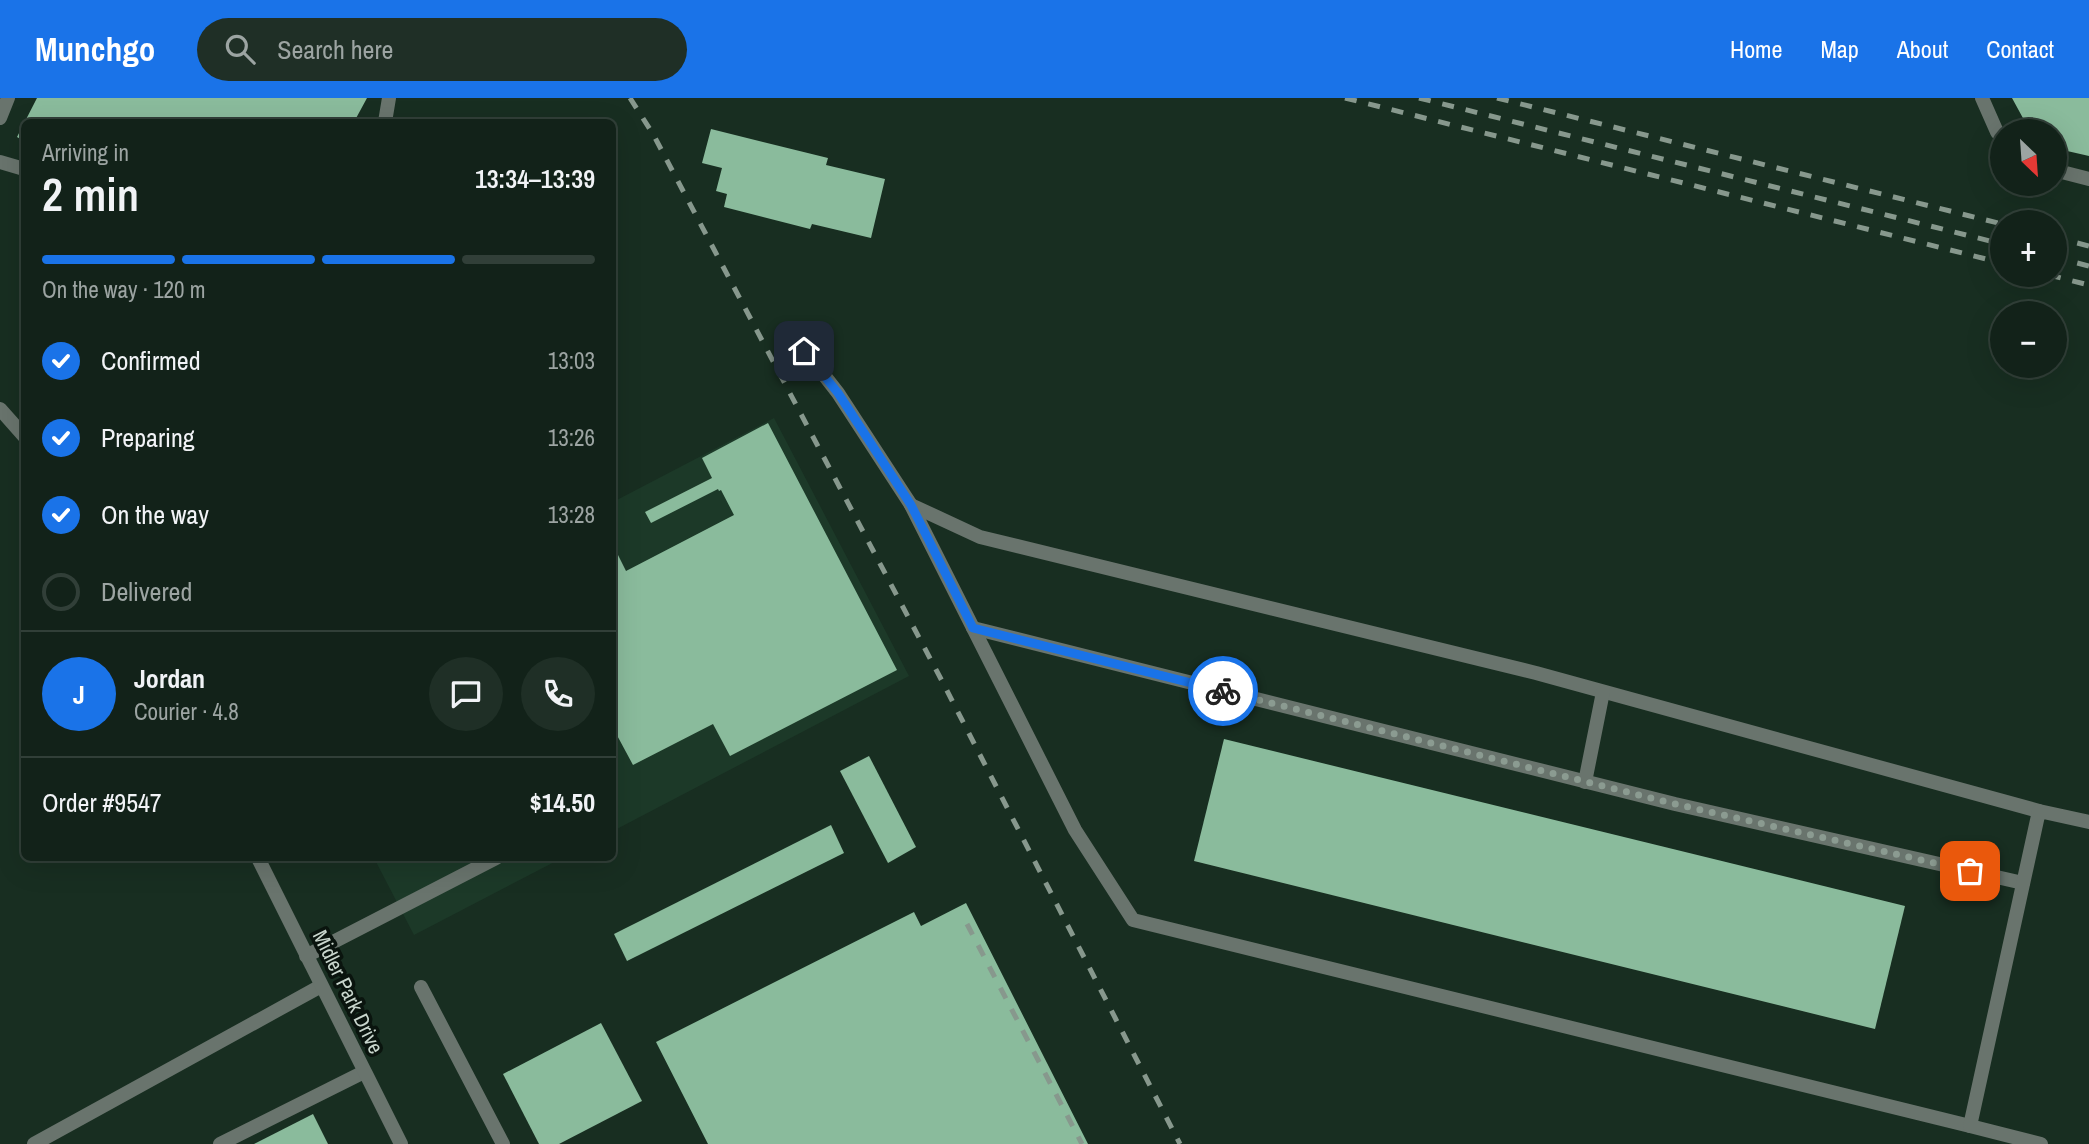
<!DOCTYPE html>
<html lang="en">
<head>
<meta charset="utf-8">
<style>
  body { margin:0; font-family:"Archivo Narrow",sans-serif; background:#1f2f26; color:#f1f3f6; height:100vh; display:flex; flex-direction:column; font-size:26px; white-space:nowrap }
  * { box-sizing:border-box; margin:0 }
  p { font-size:23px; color:#9ca4a2 }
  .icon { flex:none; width:38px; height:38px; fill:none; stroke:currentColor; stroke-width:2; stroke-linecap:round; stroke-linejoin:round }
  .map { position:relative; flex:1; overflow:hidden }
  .drawer { position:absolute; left:21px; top:21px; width:595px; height:742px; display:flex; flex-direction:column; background:#122219; border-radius:10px; box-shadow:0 7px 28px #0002,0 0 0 2px #313f38 }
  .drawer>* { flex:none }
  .needle { width:46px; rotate:155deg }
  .fabs { position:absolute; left:1990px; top:21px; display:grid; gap:14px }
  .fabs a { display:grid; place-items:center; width:77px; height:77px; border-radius:50%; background:#122219; box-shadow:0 7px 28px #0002,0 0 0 2px #313f38; font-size:35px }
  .pin { position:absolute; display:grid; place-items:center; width:60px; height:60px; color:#fff; margin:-30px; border-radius:14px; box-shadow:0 4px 10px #0006 }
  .courier { position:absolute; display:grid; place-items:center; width:70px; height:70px; margin:-35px; border:5px solid #1a73e8; border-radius:50%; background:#fff; color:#222; box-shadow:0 2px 9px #0007 }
  .headline em { font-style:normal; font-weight:600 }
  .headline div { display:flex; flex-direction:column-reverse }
  .headline { display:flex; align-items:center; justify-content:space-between; height:119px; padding:0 21px }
  h1 { font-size:46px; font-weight:600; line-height:52px }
  .bar { display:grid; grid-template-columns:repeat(4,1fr); gap:10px 7px; align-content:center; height:84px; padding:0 21px }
  .bar i { height:9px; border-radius:5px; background:#313f38 }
  .bar .on { background:#1a73e8 }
  .bar p { grid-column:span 4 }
  .line { display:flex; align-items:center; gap:18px; padding:0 21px; border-top:2px solid #313f38 }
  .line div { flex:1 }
  .round { display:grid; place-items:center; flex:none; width:74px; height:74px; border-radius:37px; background:#1f2f26 }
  ol { padding:0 21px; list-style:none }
  li { display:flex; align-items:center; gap:21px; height:77px }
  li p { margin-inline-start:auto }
  li .icon { padding:7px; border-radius:50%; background:#1a73e8; color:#fff; stroke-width:4 }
  li:last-child { color:#9ca4a2 }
  li i { width:38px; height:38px; border:4px solid #313f38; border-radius:50% }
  header { display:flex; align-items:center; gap:42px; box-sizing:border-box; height:98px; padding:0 35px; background:#1a73e8; color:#fff }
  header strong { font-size:33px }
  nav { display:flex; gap:38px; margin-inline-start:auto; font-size:24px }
  .search { width:490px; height:63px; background:#1f2f26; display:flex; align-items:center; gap:18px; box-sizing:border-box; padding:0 24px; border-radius:38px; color:#9ca4a2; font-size:26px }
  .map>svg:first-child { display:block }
  .built { fill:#1c3928 }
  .building { fill:#8abb9c }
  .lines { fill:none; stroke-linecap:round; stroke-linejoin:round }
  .service { stroke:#69746d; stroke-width:14 }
  .minor { stroke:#69746d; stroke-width:14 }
  .rail { stroke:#87988d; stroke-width:5; stroke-dasharray:12 12; stroke-linecap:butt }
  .done { stroke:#8b9b91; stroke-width:7; stroke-dasharray:0 12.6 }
  .route { stroke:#1a73e8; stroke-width:9 }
  .labels { text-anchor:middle; stroke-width:7; stroke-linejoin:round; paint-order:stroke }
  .street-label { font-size:21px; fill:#c9d6cd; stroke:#0a140e }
</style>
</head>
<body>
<header>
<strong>Munchgo</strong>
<div class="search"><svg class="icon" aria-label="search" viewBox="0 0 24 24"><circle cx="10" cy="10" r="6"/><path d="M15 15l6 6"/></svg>Search here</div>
<nav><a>Home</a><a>Map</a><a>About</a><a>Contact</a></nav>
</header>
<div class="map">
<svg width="2089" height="1046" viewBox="0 0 2089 1046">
  <rect width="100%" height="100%" fill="#182e21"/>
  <g class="built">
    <polygon points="774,320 909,578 613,733 613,404"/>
    <polygon points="374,760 562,760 414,837"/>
  </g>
  <g class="building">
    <polygon points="37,0 367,0 354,24 24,24 24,43 17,39"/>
    <polygon points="2012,0 2089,0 2089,58 2054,50 2054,33 2030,33"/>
    <polygon points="711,31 828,60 826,67 885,81 871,140 812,126 810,131 724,109 727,96 716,93 722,70 702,65"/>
    <polygon points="768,325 897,572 730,658 713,626 633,667 612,628 612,460 618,457 626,473 734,417 721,392 719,393 718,391 651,425 645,414 712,380 702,360"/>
    <polygon points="1224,641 1905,808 1875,931 1194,763"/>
    <polygon points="869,658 916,749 888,765 840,673"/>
    <polygon points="831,727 844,755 627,863 614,836"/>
    <polygon points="966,805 1088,1046 708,1046 656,944 914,814 921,828"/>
    <polygon points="601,925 642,1003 559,1046 539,1046 503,976"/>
    <polygon points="313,1016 328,1046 254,1046"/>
  </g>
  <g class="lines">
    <g class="service">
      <polyline points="1982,0 1997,34 2002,40"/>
      <polyline points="0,20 8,0"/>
      <polyline points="385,24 389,0"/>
      <polyline points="0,64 24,71"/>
      <polyline points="2054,72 2089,81"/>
      <polyline points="788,231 838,295 911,407 980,439 1536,575 2039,713"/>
      <polyline points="911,407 1075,732 1133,822 1970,1028"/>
      <polyline points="973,530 1675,706 2023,785"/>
      <polyline points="1585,684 1603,594"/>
      <polyline points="306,858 496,760"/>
      <polyline points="421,889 503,1046"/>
      <polyline points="34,1046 321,888"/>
      <polyline points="220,1046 364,974"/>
      <polyline points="2041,1046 1970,1028 2039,713 2089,724"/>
    </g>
    <g class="minor">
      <polyline points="0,311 24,338"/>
      <polyline points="258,760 401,1046"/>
    </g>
    <g class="rail">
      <polyline points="630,0 653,36 942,583 1180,1046"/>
      <polyline points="1345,0 2002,165"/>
      <polyline points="1419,0 2002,146"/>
      <polyline points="1497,0 2002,126"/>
      <polyline points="2054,139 2089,148"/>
      <polyline points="2054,159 2089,168"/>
      <polyline points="2049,177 2089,187"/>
      <polyline points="967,826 1082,1046"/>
    </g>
  </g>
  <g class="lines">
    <polyline class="done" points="1223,593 1675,706 1970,773"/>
    <polyline class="route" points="804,253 838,295 911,407 973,530 1223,593"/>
  </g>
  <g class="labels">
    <g class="street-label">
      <text transform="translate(348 894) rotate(64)" y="7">Midler Park Drive</text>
    </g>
  </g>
</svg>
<div class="fabs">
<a><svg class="needle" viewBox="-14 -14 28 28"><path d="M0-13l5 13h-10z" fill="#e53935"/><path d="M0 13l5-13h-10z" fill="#9ca4a2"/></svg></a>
<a>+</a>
<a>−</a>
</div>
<div class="pin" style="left:1970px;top:773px;background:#ea580c"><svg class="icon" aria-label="bag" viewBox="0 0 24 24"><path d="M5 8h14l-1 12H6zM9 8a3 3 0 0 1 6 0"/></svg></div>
<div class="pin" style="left:804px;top:253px;background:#1f2937"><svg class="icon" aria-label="home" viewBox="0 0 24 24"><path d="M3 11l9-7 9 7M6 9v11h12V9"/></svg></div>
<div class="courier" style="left:1223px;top:593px"><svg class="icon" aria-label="bike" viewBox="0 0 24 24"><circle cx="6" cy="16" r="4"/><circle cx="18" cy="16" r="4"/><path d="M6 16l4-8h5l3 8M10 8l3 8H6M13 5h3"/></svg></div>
<section class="drawer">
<div class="headline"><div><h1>2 min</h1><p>Arriving in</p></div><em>13:34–13:39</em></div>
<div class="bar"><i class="on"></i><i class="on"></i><i class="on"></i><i></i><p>On the way · 120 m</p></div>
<ol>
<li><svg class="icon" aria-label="check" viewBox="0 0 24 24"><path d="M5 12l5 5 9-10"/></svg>Confirmed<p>13:03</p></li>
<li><svg class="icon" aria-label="check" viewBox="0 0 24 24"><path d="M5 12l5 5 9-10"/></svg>Preparing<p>13:26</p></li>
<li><svg class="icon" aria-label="check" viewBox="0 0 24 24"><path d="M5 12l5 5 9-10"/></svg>On the way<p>13:28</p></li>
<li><i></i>Delivered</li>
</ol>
<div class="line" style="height:126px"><b class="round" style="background:#1a73e8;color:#fff">J</b><div><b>Jordan</b><p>Courier · 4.8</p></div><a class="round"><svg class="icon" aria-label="chat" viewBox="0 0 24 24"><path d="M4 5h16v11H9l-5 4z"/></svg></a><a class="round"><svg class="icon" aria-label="phone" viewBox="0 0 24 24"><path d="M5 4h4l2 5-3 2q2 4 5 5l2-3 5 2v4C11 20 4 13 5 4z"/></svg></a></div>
<div class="line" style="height:91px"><div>Order #9547</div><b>$14.50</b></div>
</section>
</div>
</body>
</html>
